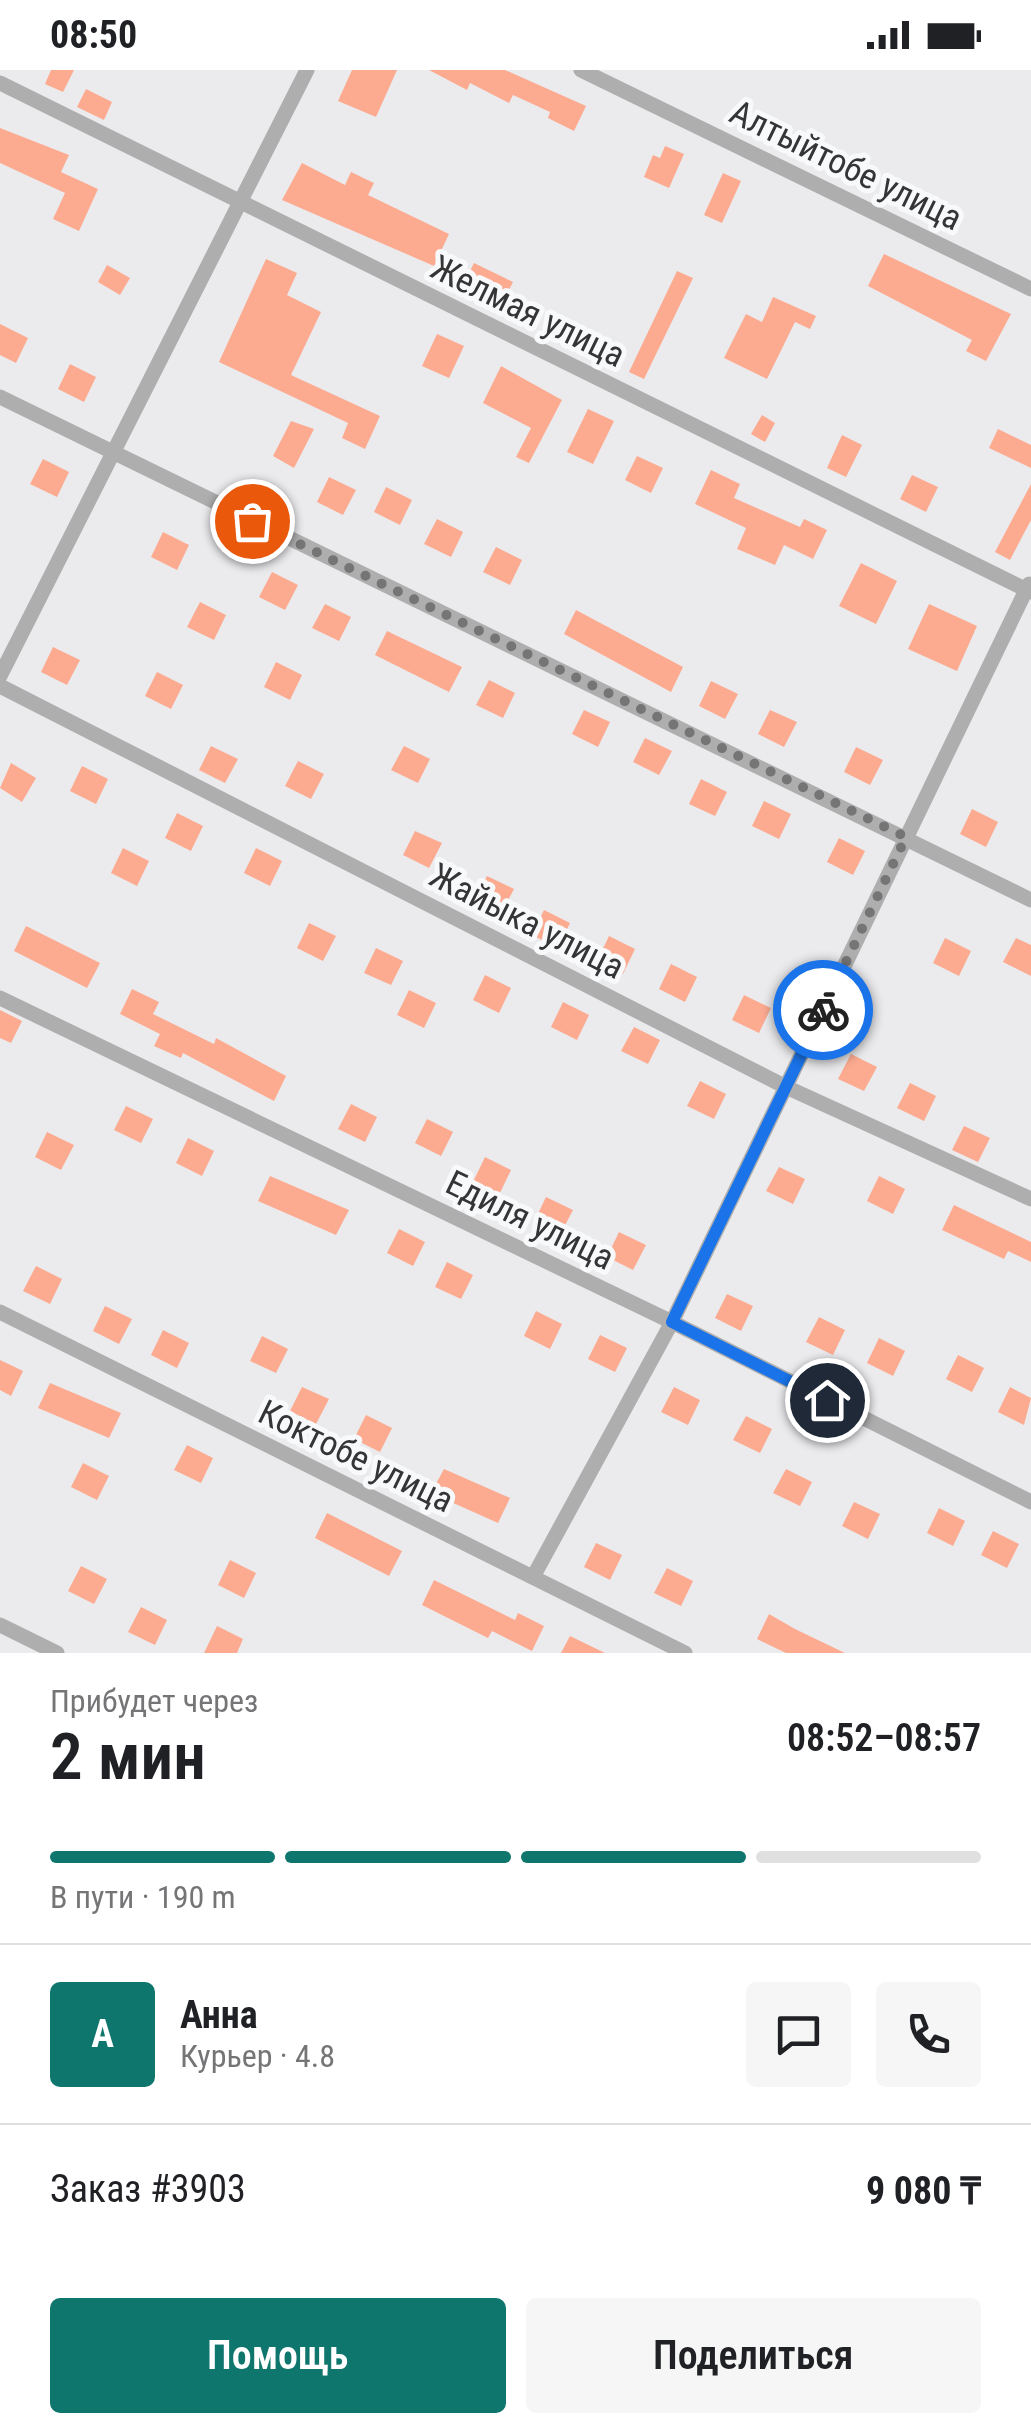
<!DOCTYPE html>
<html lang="ru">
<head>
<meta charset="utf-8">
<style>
  body { margin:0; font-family:"Roboto Condensed",sans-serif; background:#f6f6f6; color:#202124; height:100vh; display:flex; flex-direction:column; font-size:38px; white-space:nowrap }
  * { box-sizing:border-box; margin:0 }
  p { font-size:32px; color:#757577 }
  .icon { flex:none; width:55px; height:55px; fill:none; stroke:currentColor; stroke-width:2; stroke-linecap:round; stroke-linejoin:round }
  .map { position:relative; height:1583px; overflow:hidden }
  .drawer { display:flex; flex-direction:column; background:#fff; flex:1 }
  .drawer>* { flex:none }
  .pin { position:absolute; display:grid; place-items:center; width:85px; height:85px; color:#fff; margin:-42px; border:5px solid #fff; border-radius:50%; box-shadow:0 2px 10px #0007 }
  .courier { position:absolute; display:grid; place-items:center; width:100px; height:100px; margin:-50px; border:8px solid #1a73e8; border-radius:50%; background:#fff; color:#222; box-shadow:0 2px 12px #0007 }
  .summary em { font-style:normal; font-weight:600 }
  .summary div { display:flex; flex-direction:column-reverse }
  .summary { display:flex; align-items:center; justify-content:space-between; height:170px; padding:0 50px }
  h1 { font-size:65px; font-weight:600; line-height:75px }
  .bar { display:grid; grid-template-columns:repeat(4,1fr); gap:15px 10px; align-content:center; height:120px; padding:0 50px }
  .bar i { height:12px; border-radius:8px; background:#e0e0e0 }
  .bar .active { background:#0f766e }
  .bar p { grid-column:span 4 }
  .line { display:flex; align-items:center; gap:25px; padding:0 50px; border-top:2px solid #e0e0e0 }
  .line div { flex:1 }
  .round { display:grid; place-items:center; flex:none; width:105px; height:105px; border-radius:10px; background:#f6f6f6 }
  .cta { display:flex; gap:20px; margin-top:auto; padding:20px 50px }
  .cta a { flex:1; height:115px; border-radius:10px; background:#0f766e; color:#fff; font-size:40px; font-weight:600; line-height:115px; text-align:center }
  .cta a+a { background:#f6f6f6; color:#202124 }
  .status { display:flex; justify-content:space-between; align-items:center; height:70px; padding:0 50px; background:#fff; direction:ltr }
  .status svg { height:28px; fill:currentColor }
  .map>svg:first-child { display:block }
  .building { fill:#fcab91 }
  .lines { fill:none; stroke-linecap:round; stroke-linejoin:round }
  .minor { stroke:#adaead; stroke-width:15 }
  .done { stroke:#757576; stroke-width:10; stroke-dasharray:0 18 }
  .route { stroke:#1a73e8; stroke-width:12 }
  .labels { text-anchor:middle; stroke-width:10; stroke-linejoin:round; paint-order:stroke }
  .street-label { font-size:35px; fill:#353536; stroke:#f8f9fb }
</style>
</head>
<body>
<div class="status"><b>08:50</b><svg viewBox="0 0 49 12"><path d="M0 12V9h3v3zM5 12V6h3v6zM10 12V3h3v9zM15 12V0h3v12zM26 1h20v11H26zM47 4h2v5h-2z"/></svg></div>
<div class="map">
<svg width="1031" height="1583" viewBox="0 0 1031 1583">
  <rect width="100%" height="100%" fill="#ebebee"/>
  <g class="building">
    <polygon points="51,0 74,0 63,22 45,14"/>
    <polygon points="352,0 397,0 376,47 338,31"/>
    <polygon points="429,0 505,0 586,36 574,61 548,48 550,42 513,25 509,33 470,13 467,20"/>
    <polygon points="86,19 112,32 104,50 77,37"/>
    <polygon points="0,58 69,85 61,102 98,119 79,161 53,149 65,123 0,93"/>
    <polygon points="665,76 684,84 669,118 644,107 653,85 660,88"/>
    <polygon points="302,93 345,115 351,102 374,113 368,125 449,164 434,196 282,130"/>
    <polygon points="723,103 741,111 722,153 704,145"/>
    <polygon points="884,184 1011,244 986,291 966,281 972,270 868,216"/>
    <polygon points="266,189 297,203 287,225 321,242 291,305 380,346 365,379 342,368 348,353 219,292"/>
    <polygon points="474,193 513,212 499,240 460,221"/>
    <polygon points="107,195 130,208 120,225 98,212"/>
    <polygon points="677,201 693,208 644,309 629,302"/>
    <polygon points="773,227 816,246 810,259 795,252 767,309 724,288 746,244 762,252"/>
    <polygon points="0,254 28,268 16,293 0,285"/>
    <polygon points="437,264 464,276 449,308 422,296"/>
    <polygon points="70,294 96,307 84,332 58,319"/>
    <polygon points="501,296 562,330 529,393 516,387 531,358 483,333"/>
    <polygon points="588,339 614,351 593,394 567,382"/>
    <polygon points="762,345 775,353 765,372 751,364"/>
    <polygon points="291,351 314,359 294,398 273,386"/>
    <polygon points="998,359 1031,375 1031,398 989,378"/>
    <polygon points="842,365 862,375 846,407 827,398"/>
    <polygon points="637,386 663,398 651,423 625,410"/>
    <polygon points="43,389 69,402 57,427 30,414"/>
    <polygon points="711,400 740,414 734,428 800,457 804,449 827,460 813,489 784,475 775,495 737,479 746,458 695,434"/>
    <polygon points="912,405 938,417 926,442 900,429"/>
    <polygon points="329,407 356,420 343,445 317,432"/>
    <polygon points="1031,414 1031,450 1010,490 995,482"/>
    <polygon points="386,417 412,430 400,455 374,442"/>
    <polygon points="437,449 463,462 451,487 424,474"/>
    <polygon points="163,462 189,475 177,500 151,487"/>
    <polygon points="496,477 522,490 510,515 483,502"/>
    <polygon points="861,493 897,511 876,554 839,536"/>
    <polygon points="272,502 298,515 285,540 259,527"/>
    <polygon points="200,532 226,545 214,570 187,557"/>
    <polygon points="325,534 351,547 339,571 312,558"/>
    <polygon points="929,534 977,556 957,601 908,579"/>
    <polygon points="576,540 683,597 671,622 564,564"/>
    <polygon points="387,561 462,597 449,622 375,585"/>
    <polygon points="53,577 80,590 67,615 41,602"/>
    <polygon points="276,592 302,605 290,630 264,617"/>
    <polygon points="157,602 183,615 171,639 145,626"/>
    <polygon points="489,610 515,623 503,648 476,635"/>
    <polygon points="711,611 738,624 725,649 699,636"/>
    <polygon points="584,640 610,652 598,677 572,664"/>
    <polygon points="770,640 797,652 784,677 758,664"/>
    <polygon points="645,668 672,681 659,705 633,692"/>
    <polygon points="211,676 238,689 225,713 199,700"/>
    <polygon points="404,676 430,689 418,713 391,700"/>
    <polygon points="856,677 883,690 870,715 844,702"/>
    <polygon points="298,691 324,704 311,729 285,716"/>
    <polygon points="11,693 36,708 22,732 0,718"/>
    <polygon points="82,696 108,709 96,734 70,721"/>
    <polygon points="701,709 727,722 715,746 689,734"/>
    <polygon points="764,731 791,744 779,769 752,756"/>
    <polygon points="972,739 998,752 986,777 960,764"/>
    <polygon points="177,743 203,756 191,781 165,768"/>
    <polygon points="415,761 442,773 429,798 403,785"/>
    <polygon points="839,768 865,781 853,805 827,792"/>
    <polygon points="123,778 149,791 137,816 111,803"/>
    <polygon points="256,778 282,791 270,816 244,803"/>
    <polygon points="487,806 514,819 501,844 475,831"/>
    <polygon points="544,840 570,853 558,878 532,865"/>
    <polygon points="309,853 336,866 323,891 297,878"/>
    <polygon points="26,856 100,893 87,918 14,881"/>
    <polygon points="609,866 635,879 623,904 597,891"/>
    <polygon points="945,868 971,881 959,906 933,893"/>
    <polygon points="1016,868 1031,875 1031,906 1003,892"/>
    <polygon points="376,878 403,891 391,915 364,903"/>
    <polygon points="671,894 697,907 685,932 659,919"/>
    <polygon points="485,905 511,918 499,943 473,930"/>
    <polygon points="132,919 159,932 153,944 214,974 216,968 286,1006 274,1031 183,983 181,988 154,976 160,964 120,944"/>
    <polygon points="409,920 436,933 424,958 397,945"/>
    <polygon points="744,925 771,938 759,963 732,950"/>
    <polygon points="563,932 589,945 577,970 551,957"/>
    <polygon points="0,940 22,951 11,973 0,968"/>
    <polygon points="634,957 660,970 648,994 621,981"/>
    <polygon points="851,984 877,997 864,1021 838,1009"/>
    <polygon points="700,1011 726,1024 714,1049 687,1036"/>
    <polygon points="910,1013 936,1026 924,1051 897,1038"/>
    <polygon points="351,1034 377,1047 365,1072 338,1059"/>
    <polygon points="126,1036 153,1049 141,1073 114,1060"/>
    <polygon points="427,1049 453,1062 441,1086 415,1073"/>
    <polygon points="964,1056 990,1068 978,1092 952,1080"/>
    <polygon points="47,1062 74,1075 61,1100 35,1087"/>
    <polygon points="188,1068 214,1081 202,1106 176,1093"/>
    <polygon points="485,1087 511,1100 499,1125 473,1112"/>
    <polygon points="779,1097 805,1109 793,1134 766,1121"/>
    <polygon points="270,1106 349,1140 336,1165 258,1131"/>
    <polygon points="879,1106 905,1119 893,1144 867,1131"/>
    <polygon points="546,1127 573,1140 560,1165 534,1152"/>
    <polygon points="954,1135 1031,1172 1031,1192 1008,1181 1004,1189 942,1160"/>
    <polygon points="399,1159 425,1172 413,1196 387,1183"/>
    <polygon points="619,1162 646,1175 633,1200 607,1187"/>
    <polygon points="447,1192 473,1205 461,1229 435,1217"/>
    <polygon points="36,1196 62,1209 50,1234 23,1221"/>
    <polygon points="727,1224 753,1236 741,1261 715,1248"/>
    <polygon points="105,1236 132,1249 119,1274 93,1261"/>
    <polygon points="536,1241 562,1254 550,1279 524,1266"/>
    <polygon points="819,1247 845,1260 833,1285 806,1272"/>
    <polygon points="163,1260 189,1273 177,1298 151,1285"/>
    <polygon points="600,1265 627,1278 615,1302 588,1289"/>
    <polygon points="262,1266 288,1279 276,1303 250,1291"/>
    <polygon points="879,1268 905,1281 893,1306 867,1293"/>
    <polygon points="958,1285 984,1298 972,1322 946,1309"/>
    <polygon points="0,1290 23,1301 11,1326 0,1320"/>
    <polygon points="50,1313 121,1343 109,1368 38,1338"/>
    <polygon points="302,1317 329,1329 316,1354 290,1341"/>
    <polygon points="674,1317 700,1330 688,1355 661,1342"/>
    <polygon points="1010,1317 1031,1328 1024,1355 998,1342"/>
    <polygon points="366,1345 392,1358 380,1382 354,1369"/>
    <polygon points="746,1346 772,1359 760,1383 733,1370"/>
    <polygon points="187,1375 213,1388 201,1413 174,1400"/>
    <polygon points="83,1393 109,1406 97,1430 71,1417"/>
    <polygon points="444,1399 510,1428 498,1453 431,1423"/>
    <polygon points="786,1399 812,1412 800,1436 773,1423"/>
    <polygon points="854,1432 880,1444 868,1469 842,1456"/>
    <polygon points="939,1438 965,1451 953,1476 927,1463"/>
    <polygon points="327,1443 402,1481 389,1506 315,1468"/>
    <polygon points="993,1461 1019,1474 1007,1498 981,1485"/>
    <polygon points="596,1473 622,1485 610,1510 584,1497"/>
    <polygon points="230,1490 256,1503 244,1528 218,1515"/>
    <polygon points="81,1496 107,1509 94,1534 68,1521"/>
    <polygon points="667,1498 693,1511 681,1536 654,1523"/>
    <polygon points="434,1510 515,1550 518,1543 544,1556 532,1581 492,1561 488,1568 422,1535"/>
    <polygon points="141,1537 167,1550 155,1575 128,1562"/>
    <polygon points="769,1544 795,1559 845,1583 786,1583 757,1569"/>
    <polygon points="217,1556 243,1569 237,1583 204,1583"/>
    <polygon points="570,1566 605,1583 561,1583"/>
  </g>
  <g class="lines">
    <g class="minor">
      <polyline points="581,0 1031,219"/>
      <polyline points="0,13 1031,522"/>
      <polyline points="0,327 1031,830"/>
      <polyline points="0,606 307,0"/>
      <polyline points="0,616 786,1017 1031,1129"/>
      <polyline points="0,928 672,1252 1031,1432"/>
      <polyline points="0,1242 685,1583"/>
      <polyline points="533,1507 672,1252 1029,514"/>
      <polyline points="0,1555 57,1583"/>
    </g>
  </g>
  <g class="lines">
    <polyline class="done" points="252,451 906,767 823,940"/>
    <polyline class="route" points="823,940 672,1252 827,1330"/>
  </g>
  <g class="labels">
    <g class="street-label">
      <text transform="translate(846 95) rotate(26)" y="12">Алтыйтобе улица</text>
      <text transform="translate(528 241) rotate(26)" y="12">Желмая улица</text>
      <text transform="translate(527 851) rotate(27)" y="12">Жайыка улица</text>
      <text transform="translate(530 1150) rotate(26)" y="12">Едиля улица</text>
      <text transform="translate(356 1386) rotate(26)" y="12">Коктобе улица</text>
    </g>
  </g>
</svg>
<div class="pin" style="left:252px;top:451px;background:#ea580c"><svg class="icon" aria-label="bag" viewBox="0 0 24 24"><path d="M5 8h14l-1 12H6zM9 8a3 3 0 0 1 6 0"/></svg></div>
<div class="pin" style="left:827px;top:1330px;background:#1f2937"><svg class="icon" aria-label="home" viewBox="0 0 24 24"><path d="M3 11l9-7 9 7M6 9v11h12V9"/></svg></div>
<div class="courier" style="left:823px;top:940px"><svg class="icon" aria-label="bike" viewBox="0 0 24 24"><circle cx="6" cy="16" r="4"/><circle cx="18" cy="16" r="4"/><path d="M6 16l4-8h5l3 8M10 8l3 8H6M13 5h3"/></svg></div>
</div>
<section class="drawer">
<div class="summary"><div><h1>2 мин</h1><p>Прибудет через</p></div><em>08:52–08:57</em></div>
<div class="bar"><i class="active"></i><i class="active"></i><i class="active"></i><i></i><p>В пути · 190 m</p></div>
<div class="line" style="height:180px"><b class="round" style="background:#0f766e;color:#fff">А</b><div><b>Анна</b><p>Курьер · 4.8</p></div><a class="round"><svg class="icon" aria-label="chat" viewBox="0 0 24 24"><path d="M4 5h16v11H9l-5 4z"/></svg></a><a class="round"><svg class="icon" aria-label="phone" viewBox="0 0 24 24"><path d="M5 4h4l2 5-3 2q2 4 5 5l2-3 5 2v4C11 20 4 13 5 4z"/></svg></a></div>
<div class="line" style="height:130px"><div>Заказ #3903</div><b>9 080 ₸</b></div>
<div class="cta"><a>Помощь</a><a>Поделиться</a></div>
</section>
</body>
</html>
